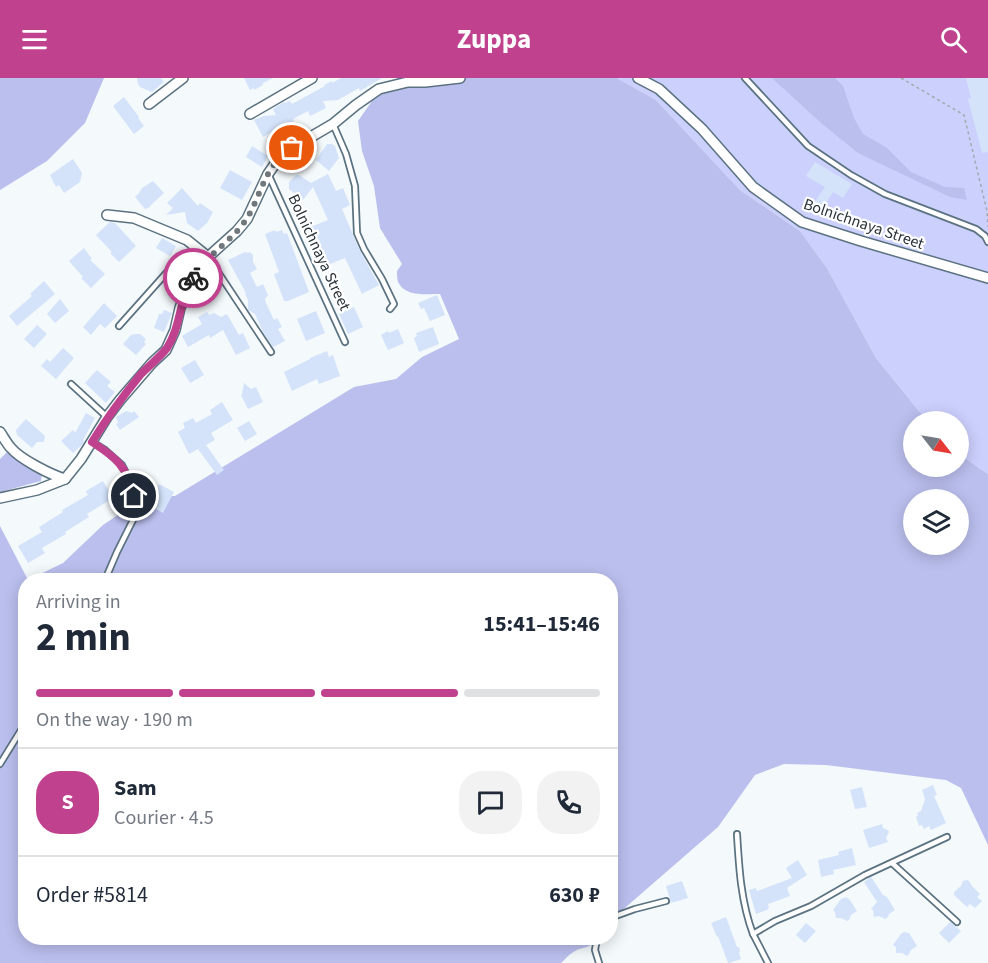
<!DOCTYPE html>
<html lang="en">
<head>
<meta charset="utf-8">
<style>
  body { margin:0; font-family:"Source Sans 3",sans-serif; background:#f2f2f3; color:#1f2937; height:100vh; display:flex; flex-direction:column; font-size:22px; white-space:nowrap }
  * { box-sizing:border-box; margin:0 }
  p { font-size:20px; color:#747a83 }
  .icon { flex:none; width:33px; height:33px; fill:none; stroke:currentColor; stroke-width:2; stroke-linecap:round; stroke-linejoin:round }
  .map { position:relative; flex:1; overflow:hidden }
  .side { position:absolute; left:18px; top:495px; width:600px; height:372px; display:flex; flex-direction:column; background:#fff; border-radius:24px; box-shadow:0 3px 15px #0003 }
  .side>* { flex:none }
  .needle { width:39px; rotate:121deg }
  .fabs { position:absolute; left:903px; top:333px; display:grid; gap:12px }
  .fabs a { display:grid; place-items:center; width:66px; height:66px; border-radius:50%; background:#fff; box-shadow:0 3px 15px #0003; font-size:30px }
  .pin { position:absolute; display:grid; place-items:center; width:51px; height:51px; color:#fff; margin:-26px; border:3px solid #fff; border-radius:50%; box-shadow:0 2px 6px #0007 }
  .courier { position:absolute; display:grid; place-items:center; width:60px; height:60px; margin:-30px; border:4px solid #c0428f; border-radius:50%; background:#fff; color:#222; box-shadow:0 2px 8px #0007 }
  .summary em { font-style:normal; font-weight:700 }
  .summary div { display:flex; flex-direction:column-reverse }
  .summary { display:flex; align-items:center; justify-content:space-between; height:102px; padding:0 18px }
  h1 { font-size:39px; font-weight:700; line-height:45px }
  .bar { display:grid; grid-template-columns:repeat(4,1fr); gap:9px 6px; align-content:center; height:72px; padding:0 18px }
  .bar i { height:8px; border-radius:4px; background:#e0e1e3 }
  .bar .current { background:#c0428f }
  .bar p { grid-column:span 4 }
  .line { display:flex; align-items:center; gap:15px; padding:0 18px; border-top:2px solid #e0e1e3 }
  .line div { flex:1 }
  .round { display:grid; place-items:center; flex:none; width:63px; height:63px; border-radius:24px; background:#f2f2f3 }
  header { display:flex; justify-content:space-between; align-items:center; height:78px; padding:0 18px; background:#c0428f; color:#fff; font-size:27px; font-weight:700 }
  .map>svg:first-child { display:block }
  .green { fill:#ccd0fd }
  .forest { fill:#bbbfee; fill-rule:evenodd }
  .building { fill:#d4e3fa }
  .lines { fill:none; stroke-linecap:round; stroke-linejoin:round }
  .lane-casing { stroke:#5b7281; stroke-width:8 }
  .street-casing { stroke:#5b7281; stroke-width:12 }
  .path { stroke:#a2a9ad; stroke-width:1.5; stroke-dasharray:3 3; stroke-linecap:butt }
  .lane { stroke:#fff; stroke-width:4.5 }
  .street { stroke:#fff; stroke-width:9 }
  .done { stroke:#70787e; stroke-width:6; stroke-dasharray:0 10.8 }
  .route { stroke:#c0428f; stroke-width:8 }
  .labels { text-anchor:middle; stroke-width:4.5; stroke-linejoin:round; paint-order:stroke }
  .street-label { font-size:16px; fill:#29333a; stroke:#fff }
</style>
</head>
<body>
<header><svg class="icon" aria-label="menu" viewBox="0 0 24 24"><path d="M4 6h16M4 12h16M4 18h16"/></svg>Zuppa<svg class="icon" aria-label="search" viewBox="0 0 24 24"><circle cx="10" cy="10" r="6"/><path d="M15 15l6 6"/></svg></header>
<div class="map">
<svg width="988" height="885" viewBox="0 0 988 885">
  <rect width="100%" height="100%" fill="#f4f9fc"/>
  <polygon class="green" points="617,0 988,0 988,396 959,376 958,344 927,343 876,280 827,190 800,153 740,112 656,22"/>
  <g class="forest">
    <polygon points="0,0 104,0 85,45 47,83 0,112"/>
    <path d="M 397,0 L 617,0 L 656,22 L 740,112 L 800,153 L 827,190 L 876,280 L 927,343 L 914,344 L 914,388 L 958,388 L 959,376 L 988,396 L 988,767 L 961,710 L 946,702 L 826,687 L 784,686 L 755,697 L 718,749 L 611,842 L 610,502 L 26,502 L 26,860 L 598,860 C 588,873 583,867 572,875 C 568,877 565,882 561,885 L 0,885 L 0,448 L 28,502 L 63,485 L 103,447 L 146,418 L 175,418 L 354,309 L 396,301 L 422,279 L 459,261 L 440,216 C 426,216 405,219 398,204 C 397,200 397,197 397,193 L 402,186 L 380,150 L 374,108 L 362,73 L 358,43 L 372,23 L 395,7 ZM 914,422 L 958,422 L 958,466 L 914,466 Z"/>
    <polygon points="772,0 835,0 843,8 854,40 863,56 887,70 911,94 945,109 964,110 967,122 950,119 858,75 821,45"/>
    <polygon points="7,374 42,394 41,403 0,414 0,381"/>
  </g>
  <g class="building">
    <polygon points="137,0 161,0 164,4 152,14 140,9 138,6"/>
    <polygon points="244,0 273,0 263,5 263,7 254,12 254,10 250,12"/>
    <polygon points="341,0 382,0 360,13 359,10 338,22 323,23 326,30 310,38 308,33 293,41 294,43 263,59 254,42 264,38 276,37 273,31 284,24 285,25 290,23 292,26 325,8 324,7 332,3 332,5"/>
    <polygon points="966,0 988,0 988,74 982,75 968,21 971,20"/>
    <polygon points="124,19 139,39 138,40 144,48 134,56 113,28"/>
    <polygon points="327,66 332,66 335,68 339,80 329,93 316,82"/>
    <polygon points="252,68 268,78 262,89 246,79"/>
    <polygon points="73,81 82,95 80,104 64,115 59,107 56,109 50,97"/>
    <polygon points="815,84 852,106 843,120 833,114 822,131 814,125 825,109 806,98"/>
    <polygon points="230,92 252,104 242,122 220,110"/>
    <polygon points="328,96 336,113 343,110 350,127 342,131 360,173 379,207 362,216 345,180 323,189 301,144 309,141 313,148 328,142 313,109 303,122 289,111 289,104 296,97 299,97 311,105"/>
    <polygon points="153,103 164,115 151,127 150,129 145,131 135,119 139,115 142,110"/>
    <polygon points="182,110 198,128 200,125 213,134 207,145 198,153 187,145 185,134 166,137 173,130 167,125"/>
    <polygon points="110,144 115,145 136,168 119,184 110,175 112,174 96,157"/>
    <polygon points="275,152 276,154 282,152 284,156 287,155 309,214 288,223 284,223 274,196 279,194 265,156"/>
    <polygon points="162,160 176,168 170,178 156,170"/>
    <polygon points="84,170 92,181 90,182 105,196 91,210 81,200 83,199 69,183"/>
    <polygon points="245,174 248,175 250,174 253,177 253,184 257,191 250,195 257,209 263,206 268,217 265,221 266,225 274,242 277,240 282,249 278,251 285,263 273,269 263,254 255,236 248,232 248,222 245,216 246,215 228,182"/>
    <polygon points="44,203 55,216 17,248 9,238 32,218 30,216"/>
    <polygon points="437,217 445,237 430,243 424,230 421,231 418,225"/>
    <polygon points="60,221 69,233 55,245 47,236"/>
    <polygon points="104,225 117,238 105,250 100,246 91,257 83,249"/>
    <polygon points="354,229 363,249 348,256 339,236"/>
    <polygon points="164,232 172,235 164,254 154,250 159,236 162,236"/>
    <polygon points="316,233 325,255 306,263 297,241"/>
    <polygon points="207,234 209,237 214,235 221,239 227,236 239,257 243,255 250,270 236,277 223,252 210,260 209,257 188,269 182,258 202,246 198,239"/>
    <polygon points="37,247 47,256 34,270 24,261"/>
    <polygon points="433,249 439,266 419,274 414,260 417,258 416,255"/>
    <polygon points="398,251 404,265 388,272 381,257 388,253 389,255"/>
    <polygon points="135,256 140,256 146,261 144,264 146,266 136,277 123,266 131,257"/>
    <polygon points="63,270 74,280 56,301 41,288 47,281 50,284"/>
    <polygon points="327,273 329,279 333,277 340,298 319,306 317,301 292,313 284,294 310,281 310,280"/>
    <polygon points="195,282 204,297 190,305 181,290"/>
    <polygon points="97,292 111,304 107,308 115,314 106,325 85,305"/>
    <polygon points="244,305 251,311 256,309 263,324 248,331 241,317 242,316"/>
    <polygon points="222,324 233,342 211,355 215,362 206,367 224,392 217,397 198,371 189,376 178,354 185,350 183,345 193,340 196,345 212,336 210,332"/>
    <polygon points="126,333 132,335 134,333 139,339 120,352 116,346 118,345 116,339"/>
    <polygon points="86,335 95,340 83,362 84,363 83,366 73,375 61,363 73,352 75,355"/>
    <polygon points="26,341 45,358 44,364 37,364 32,370 17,357 16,352"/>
    <polygon points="249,343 257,356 245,363 237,350"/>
    <polygon points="103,403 113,420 87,436 89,439 65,454 66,456 42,470 45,475 28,485 18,468 42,454 39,449 63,434 62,432 88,417 86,413"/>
    <polygon points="159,406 174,414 163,435 148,427"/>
    <polygon points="933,707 937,717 934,718 946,745 931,752 929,748 924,751 922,747 919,748 916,739 918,738 917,735 921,733 925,721 922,712"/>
    <polygon points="862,709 867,729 855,731 850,712"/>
    <polygon points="882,746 883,750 888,752 889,754 886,760 888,764 869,770 863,752"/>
    <polygon points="852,770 856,787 833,792 834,796 821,799 818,782 839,777 838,774"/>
    <polygon points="798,782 807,797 787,810 790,818 768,826 769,830 767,832 756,836 749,812 756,810 757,813 792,800 786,790"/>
    <polygon points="871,799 883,817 887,819 895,832 889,836 888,839 885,841 879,838 874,839 873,832 871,831 877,824 864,804"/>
    <polygon points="967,802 969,803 972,808 980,816 977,819 982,823 975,830 970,826 967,829 954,817 954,814 961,808 963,803"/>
    <polygon points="682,803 688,820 671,825 666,808"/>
    <polygon points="846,819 849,821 857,833 851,837 849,842 847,843 841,840 836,840 835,834 833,832 841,821"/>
    <polygon points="726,839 737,869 739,869 740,873 739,875 741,881 729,885 728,885 718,858 717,859 711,845"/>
    <polygon points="950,844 961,853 949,865 939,855"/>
    <polygon points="806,845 816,853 805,865 796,857"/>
    <polygon points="904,854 909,855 917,868 911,872 909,876 907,878 902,875 896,875 896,869 893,867 901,856"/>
  </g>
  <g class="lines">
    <g class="lane-casing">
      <g id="lane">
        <polyline points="745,0 808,68 851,97 885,116 976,151 985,158 988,164"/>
        <polyline points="333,46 346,76 355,108 357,155 364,171 382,201 394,226 390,231"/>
        <polyline points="269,98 345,264"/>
        <polyline points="208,179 271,274"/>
        <polyline points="119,248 177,183 182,182 198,191"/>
        <polyline points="71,306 107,339"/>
        <polyline points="92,364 105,372 122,387 130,403 137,434 117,474 105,502"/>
        <polyline points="0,686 26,644"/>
        <path d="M 737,756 C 739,790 741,824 753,856"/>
        <polyline points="892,785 957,844"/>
        <polyline points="610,840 635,831 666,823"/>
        <polyline points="597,860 595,872 599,885"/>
        <polyline points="768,885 753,856 775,843 811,828 865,797 947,759"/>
      </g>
    </g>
    <g class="street-casing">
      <g id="street">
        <polyline points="638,0 659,11 702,51 753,109 802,144 861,163 988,200"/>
        <polyline points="149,26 183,0"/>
        <polyline points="250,36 312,0"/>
        <polyline points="107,137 134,140 187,162 208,179"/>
        <path d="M 0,354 C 4,360 7,366 11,370 C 20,381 51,397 65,401"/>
        <polyline points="0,420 37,412 65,401 81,381 107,339 120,322 152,285 166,272 175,252 180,230 190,204 198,191 208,179 237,153 247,141 268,96 277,83 292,70 333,46 356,27 379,11 408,4 425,4 460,0"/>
      </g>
    </g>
    <polyline class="path" points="901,0 964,37 987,133 988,149"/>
    <use href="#lane" class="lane"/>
    <use href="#street" class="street"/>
  </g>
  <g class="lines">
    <path class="done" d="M 193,200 C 207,176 233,163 247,140 C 258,123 264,96 278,82 C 282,77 288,74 292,70"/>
    <path class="route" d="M 134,418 C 127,389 117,380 92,364 C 107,340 123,318 141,296 C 149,288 161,278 167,270 C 181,249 179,221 193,200"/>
  </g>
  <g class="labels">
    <g class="street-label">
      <text transform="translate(864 145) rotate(19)" y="6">Bolnichnaya Street</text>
      <text transform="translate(320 174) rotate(65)" y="6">Bolnichnaya Street</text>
    </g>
  </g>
</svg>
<div class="fabs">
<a><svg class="needle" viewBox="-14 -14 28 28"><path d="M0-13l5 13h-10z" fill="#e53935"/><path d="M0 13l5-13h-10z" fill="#747a83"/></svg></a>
<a><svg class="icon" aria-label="layers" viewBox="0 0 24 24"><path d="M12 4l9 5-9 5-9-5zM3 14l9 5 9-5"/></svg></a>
</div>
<div class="pin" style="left:292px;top:70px;background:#ea580c"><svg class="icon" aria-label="bag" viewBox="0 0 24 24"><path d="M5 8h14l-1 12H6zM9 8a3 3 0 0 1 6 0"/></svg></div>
<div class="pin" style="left:134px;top:418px;background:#1f2937"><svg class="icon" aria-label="home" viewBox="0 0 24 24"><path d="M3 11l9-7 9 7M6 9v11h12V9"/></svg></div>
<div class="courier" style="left:193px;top:200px"><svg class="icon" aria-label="bike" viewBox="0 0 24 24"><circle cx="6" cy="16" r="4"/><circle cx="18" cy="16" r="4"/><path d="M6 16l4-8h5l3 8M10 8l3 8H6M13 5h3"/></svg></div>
<section class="side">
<div class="summary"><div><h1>2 min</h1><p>Arriving in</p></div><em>15:41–15:46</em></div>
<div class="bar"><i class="current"></i><i class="current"></i><i class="current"></i><i></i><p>On the way · 190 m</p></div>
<div class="line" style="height:108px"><b class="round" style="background:#c0428f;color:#fff">S</b><div><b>Sam</b><p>Courier · 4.5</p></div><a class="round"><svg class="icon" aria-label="chat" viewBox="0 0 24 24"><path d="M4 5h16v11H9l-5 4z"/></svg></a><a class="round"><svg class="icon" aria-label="phone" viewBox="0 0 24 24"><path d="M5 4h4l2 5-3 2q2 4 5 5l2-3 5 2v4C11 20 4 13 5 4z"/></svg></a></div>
<div class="line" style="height:78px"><div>Order #5814</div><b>630 ₽</b></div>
</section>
</div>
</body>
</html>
